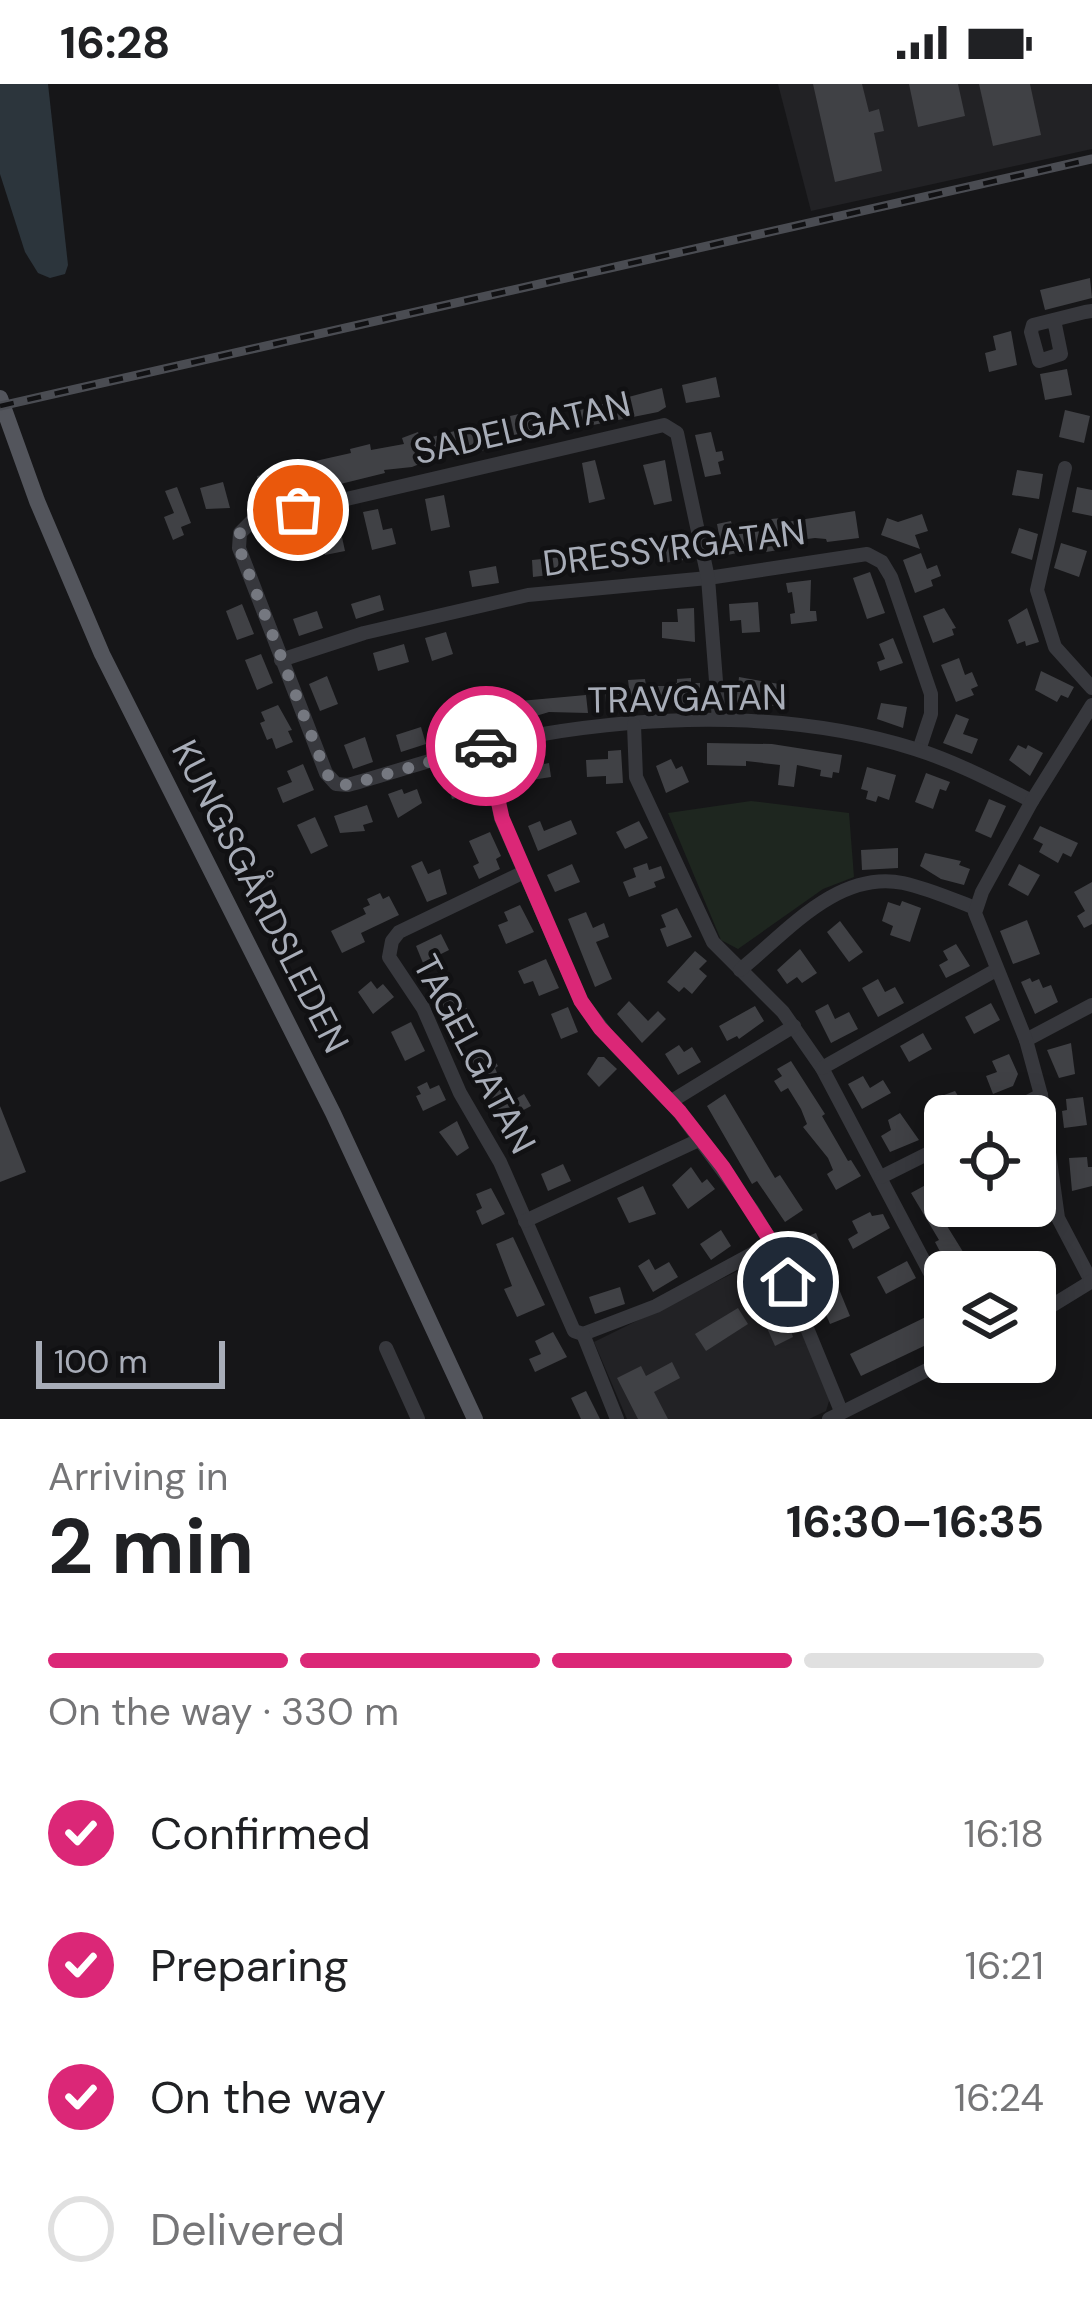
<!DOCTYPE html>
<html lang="en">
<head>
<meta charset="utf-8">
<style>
  body { margin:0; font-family:"DM Sans",sans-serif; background:#f6f6f6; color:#202124; height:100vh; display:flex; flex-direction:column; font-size:45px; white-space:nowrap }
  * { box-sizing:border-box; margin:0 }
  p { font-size:39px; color:#757577 }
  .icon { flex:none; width:66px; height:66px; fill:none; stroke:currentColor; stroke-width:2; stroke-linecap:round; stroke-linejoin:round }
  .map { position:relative; height:1335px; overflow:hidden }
  .panel { display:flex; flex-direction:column; background:#fff; flex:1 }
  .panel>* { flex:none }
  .tools { position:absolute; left:924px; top:1011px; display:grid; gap:24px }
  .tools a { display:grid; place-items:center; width:132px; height:132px; border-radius:18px; background:#fff; box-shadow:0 6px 30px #0003; font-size:60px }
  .scale { position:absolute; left:36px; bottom:30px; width:189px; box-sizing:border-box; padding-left:12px; border:6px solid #a8adb8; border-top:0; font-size:33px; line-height:42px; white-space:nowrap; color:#a8adb8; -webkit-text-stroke:9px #111113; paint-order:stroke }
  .pin { position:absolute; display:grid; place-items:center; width:102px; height:102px; color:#fff; margin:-51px; border:6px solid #fff; border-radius:50%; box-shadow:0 3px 12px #0007 }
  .courier { position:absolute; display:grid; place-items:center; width:120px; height:120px; margin:-60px; border:9px solid #db2777; border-radius:50%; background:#fff; color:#222; box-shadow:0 3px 15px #0007 }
  .summary em { font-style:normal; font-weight:700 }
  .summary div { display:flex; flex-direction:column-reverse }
  .summary { display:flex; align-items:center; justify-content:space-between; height:204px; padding:0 48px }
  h1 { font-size:78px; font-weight:700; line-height:90px }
  .bar { display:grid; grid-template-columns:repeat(4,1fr); gap:18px 12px; align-content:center; height:144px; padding:0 48px }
  .bar i { height:15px; border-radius:9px; background:#e0e0e0 }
  .bar .on { background:#db2777 }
  .bar p { grid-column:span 4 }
  ol { padding:0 48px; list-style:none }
  li { display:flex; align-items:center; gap:36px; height:132px }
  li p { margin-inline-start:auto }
  li .icon { padding:12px; border-radius:50%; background:#db2777; color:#fff; stroke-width:4 }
  li:last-child { color:#757577 }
  li i { width:66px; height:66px; border:6px solid #e0e0e0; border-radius:50% }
  .status { display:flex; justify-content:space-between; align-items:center; height:84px; padding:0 60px; background:#fff; direction:ltr }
  .status svg { height:33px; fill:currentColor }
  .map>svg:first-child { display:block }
  .built { fill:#222225 }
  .green { fill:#1e261f }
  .water { fill:#2c353c }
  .building { fill:#404145 }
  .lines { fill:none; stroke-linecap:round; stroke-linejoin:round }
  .minor { stroke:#37383d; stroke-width:14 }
  .major { stroke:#53555c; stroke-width:16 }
  .rail-casing { stroke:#4a4c52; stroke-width:9 }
  .rail { stroke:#111113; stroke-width:4.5; stroke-dasharray:14; stroke-linecap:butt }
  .done { stroke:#757880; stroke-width:12; stroke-dasharray:0 21.6 }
  .route { stroke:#db2777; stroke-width:15 }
  .labels { text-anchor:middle; stroke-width:9; stroke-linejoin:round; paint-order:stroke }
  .street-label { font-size:36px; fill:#a8adb8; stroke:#111113 }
</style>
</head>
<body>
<div class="status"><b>16:28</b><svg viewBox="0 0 49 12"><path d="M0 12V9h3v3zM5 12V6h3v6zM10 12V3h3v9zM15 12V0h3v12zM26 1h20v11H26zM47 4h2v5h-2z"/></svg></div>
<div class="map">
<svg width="1092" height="1335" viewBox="0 0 1092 1335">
  <rect width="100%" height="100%" fill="#161618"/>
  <g class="built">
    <polygon points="778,0 1092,0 1092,65 811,127"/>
    <polygon points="762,1175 776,1182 830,1314 826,1327 809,1335 627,1335 594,1258"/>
  </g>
  <polygon class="green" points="751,717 849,729 854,793 823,805 738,865 721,856 668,729"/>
  <polygon class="water" points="0,0 48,0 68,181 65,190 50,194 38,189 25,168 0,90"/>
  <g class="building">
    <polygon points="813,0 862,0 869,28 879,25 884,47 874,49 882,87 835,98"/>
    <polygon points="909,0 958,0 965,32 918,43"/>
    <polygon points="979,0 1030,0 1041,51 993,62"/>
    <polygon points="1090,194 1092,214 1045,226 1040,206"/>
    <polygon points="1011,247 1017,281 989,288 985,269 996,266 993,252"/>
    <polygon points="1067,285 1072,311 1045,316 1040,290"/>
    <polygon points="716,293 720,313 686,319 682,301"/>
    <polygon points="662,304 666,323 658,328 583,343 580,326"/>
    <polygon points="1065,326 1090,332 1084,359 1059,353"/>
    <polygon points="528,328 530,334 539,332 543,348 516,359 510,332"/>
    <polygon points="481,340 481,343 489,342 493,363 486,366 464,369 462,363 412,383 384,386 385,389 308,408 302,380 351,369 350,365 370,360 371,366 404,360 402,354 418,348 421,356"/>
    <polygon points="711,348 716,368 722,367 724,376 718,378 721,390 705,393 695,351"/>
    <polygon points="595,376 605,415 589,419 582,379"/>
    <polygon points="665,376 672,417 654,421 643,381"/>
    <polygon points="1017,386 1043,390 1039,415 1012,411"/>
    <polygon points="271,389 272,396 283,394 286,412 263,417 257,392"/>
    <polygon points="223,398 230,424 206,425 200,404"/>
    <polygon points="177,403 191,439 181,443 184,451 173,456 164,433 174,429 165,407"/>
    <polygon points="1077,403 1092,406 1092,432 1072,428"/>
    <polygon points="444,411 450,443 431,447 425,415"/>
    <polygon points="378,425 383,446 392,444 396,460 372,466 363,428"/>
    <polygon points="855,427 859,454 827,458 826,455 815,454 784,458 785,465 766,468 765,463 723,472 717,440 731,437 734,451 763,446 762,436 781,434 781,439"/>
    <polygon points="922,430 928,447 915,451 920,465 881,451 887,434 898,438"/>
    <polygon points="338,435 345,467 325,471 319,439"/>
    <polygon points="1019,444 1038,450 1032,476 1011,469"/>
    <polygon points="1061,459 1087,467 1079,493 1054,484"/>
    <polygon points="682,460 684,476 657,480 655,463"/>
    <polygon points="921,469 927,485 937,481 941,492 931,496 933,502 915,509 903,476"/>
    <polygon points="563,473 565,489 533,493 532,476"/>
    <polygon points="496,482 499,499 472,503 469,487"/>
    <polygon points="870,488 885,529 867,535 853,494"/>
    <polygon points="811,496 810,527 816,527 817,537 791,540 790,530 795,529 792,508 788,509 786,499"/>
    <polygon points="380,511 384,526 356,535 351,520"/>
    <polygon points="758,518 760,548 742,549 741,536 730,537 729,520"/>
    <polygon points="242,520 254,550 237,556 226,527"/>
    <polygon points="694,524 695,558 662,554 662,538 678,538 677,525"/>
    <polygon points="944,524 956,544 952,545 954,551 933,559 923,532"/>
    <polygon points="1027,524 1039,558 1026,562 1025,557 1017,560 1008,536"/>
    <polygon points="317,527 323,544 299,552 293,535"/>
    <polygon points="446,548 453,570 432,577 425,554"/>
    <polygon points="893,554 903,579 880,587 877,578 885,575 879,560"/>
    <polygon points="404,560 409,578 378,587 373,569"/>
    <polygon points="261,570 273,599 257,606 245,576"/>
    <polygon points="959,574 965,591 972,588 978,602 971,605 974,611 956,618 941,581"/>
    <polygon points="1041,587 1074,603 1068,614 1061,611 1057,618 1035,606"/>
    <polygon points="327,592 338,620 320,627 309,600"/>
    <polygon points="739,593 779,600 777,622 736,621"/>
    <polygon points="691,594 691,599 700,599 700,620 646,619 647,624 630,625 630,618 606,619 605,605 629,604 628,596 645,595 646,602 669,602 677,599 677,595"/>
    <polygon points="586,611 588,629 549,628 513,639 509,618"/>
    <polygon points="881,619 907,623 903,644 877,635"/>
    <polygon points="278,621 292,646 288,647 293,658 276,665 272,654 267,656 260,639 265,637 261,628"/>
    <polygon points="483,627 487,644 462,651 457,634"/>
    <polygon points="956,630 969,635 963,650 978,655 972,670 943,659"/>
    <polygon points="421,643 426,660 401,668 396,651"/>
    <polygon points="365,653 373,678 353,685 344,661"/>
    <polygon points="707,659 772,660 842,671 839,689 833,688 832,694 820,692 821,686 797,681 794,703 778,701 780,681 746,677 746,682 707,681"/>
    <polygon points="1018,661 1026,665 1028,661 1043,669 1030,692 1009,676"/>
    <polygon points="621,666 623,699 606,700 606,692 587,693 586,676 608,675 608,667"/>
    <polygon points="543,672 544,680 549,679 551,693 512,699 510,685 523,683 522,675"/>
    <polygon points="671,675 676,685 682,682 689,698 666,709 656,682"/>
    <polygon points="303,680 314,706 283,719 277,704 292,698 287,687"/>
    <polygon points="867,683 896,691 889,716 878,712 876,718 866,715 868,707 861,705"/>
    <polygon points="475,688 479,709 452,715 448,698"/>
    <polygon points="926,689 950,698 946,707 940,705 933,725 915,718"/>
    <polygon points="402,705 404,710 417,705 422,719 398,734 388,710"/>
    <polygon points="989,715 1006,722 991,754 975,747"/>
    <polygon points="367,721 373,738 363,741 365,747 340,749 334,732"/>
    <polygon points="315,733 328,762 311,770 297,741"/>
    <polygon points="571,736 577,750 538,767 528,742 540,737 544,747"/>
    <polygon points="639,737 648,754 625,765 616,748"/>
    <polygon points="1040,742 1078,759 1071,773 1063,769 1058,779 1039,768 1043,760 1033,755"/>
    <polygon points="490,748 501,772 496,775 500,785 479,795 473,782 479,779 469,757"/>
    <polygon points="898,764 898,784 862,786 861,766"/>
    <polygon points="925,769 961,777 959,781 970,785 964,801 941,795 920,782"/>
    <polygon points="422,777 428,790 440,785 447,810 427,818 411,782"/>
    <polygon points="647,779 649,786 661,782 665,794 654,798 656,803 629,813 623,798 636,793 633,784"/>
    <polygon points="572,780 580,798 555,808 547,791"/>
    <polygon points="1019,780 1040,791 1028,812 1008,801"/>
    <polygon points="1092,798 1092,840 1084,844 1077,832 1085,827 1074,808"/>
    <polygon points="380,809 383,815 389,812 399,831 361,849 365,858 342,869 331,847 366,830 363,824 370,821 367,815"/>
    <polygon points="902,817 921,824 910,858 890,851 893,842 882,837 888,818 900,822"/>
    <polygon points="520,821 534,848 506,860 498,841 508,837 504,828"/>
    <polygon points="677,824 692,853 667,863 660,845 666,843 661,831"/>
    <polygon points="586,828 593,844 604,839 609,853 596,858 612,895 595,903 568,835"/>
    <polygon points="1027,836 1040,870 1013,880 1000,847"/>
    <polygon points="840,837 863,868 849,878 827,848"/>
    <polygon points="441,850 449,866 423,879 416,862"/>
    <polygon points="956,860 970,882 946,894 939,881 948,876 943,867"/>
    <polygon points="800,865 817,889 802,899 797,893 787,900 777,886"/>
    <polygon points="695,867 707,877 699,885 707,892 692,910 684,903 679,908 667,898"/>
    <polygon points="546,875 559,904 539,912 533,897 524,900 518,887"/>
    <polygon points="1030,894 1032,898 1039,895 1043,904 1051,901 1058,918 1035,930 1021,898"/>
    <polygon points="878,895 885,908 895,903 904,919 878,933 862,904"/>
    <polygon points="371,897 377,905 383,900 394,913 373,930 358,908"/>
    <polygon points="458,912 477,940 455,951 442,920"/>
    <polygon points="629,917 648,937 658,927 666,935 642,959 617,930"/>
    <polygon points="991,919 1000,936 974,950 965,933"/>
    <polygon points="828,920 835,935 849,928 858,945 831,959 815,927"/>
    <polygon points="755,922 764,937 739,955 737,952 727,957 719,942"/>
    <polygon points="568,923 578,948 561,955 551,930"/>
    <polygon points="411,938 425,967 405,977 391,948"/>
    <polygon points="923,949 932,965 909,978 900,962"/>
    <polygon points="1071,959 1075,990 1059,994 1047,966"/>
    <polygon points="679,961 684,968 692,963 701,978 678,991 665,970"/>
    <polygon points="485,962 498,982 495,984 503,1004 514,1016 524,1010 531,1022 503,1037 496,1024 491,1027 477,992 474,993 468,980 472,979 468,970"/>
    <polygon points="1009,970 1018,990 1013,1002 993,1010 986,992 997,988 992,977"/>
    <polygon points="598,973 604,973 617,985 599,1003 587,990"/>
    <polygon points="791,977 825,1030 822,1032 848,1077 851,1076 861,1092 836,1106 827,1090 833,1086 828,1074 803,1043 807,1040 801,1025 788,1004 781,1008 774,997 782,992 777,985"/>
    <polygon points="863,992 870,1004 883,996 891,1009 862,1025 848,1000"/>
    <polygon points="427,998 430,1005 439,1001 446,1016 423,1027 416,1012 421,1010 417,1003"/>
    <polygon points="955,1007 968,1028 945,1032 945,1050 942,1050 926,1024 937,1017 936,1014"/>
    <polygon points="725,1010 775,1094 780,1091 803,1126 785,1138 757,1097 752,1100 707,1022"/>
    <polygon points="1083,1013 1087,1041 1064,1044 1062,1027 1067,1026 1066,1015"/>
    <polygon points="0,1022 26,1088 0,1098"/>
    <polygon points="900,1029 919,1056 890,1068 881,1052 891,1046 888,1036"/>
    <polygon points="457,1037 469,1064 457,1072 439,1048"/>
    <polygon points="1087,1073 1088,1083 1092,1083 1092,1102 1072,1107 1069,1074"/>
    <polygon points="563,1080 571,1097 548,1107 541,1090"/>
    <polygon points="691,1083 702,1099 707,1095 715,1105 688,1125 672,1101"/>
    <polygon points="933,1097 940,1110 935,1112 943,1127 939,1129 965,1171 947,1181 935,1158 939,1156 911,1109"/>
    <polygon points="643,1102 656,1130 629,1139 617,1114"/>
    <polygon points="491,1104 505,1130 482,1141 476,1127 482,1124 476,1110"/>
    <polygon points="870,1128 872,1132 883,1130 890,1144 853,1165 848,1155 858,1149 852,1137"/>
    <polygon points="721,1146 731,1162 711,1176 700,1160"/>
    <polygon points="816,1149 850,1232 830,1240 795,1157"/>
    <polygon points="513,1153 545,1221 517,1233 504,1205 512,1202 496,1160"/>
    <polygon points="649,1175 655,1186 669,1178 678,1193 653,1208 638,1182"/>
    <polygon points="907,1177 916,1194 886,1210 877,1193"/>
    <polygon points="771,1199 782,1217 793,1253 775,1262 751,1208"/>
    <polygon points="620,1203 625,1220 595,1230 589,1213"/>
    <polygon points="738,1224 748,1240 706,1267 695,1250"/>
    <polygon points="934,1229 945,1252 861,1292 850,1270"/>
    <polygon points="553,1248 567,1273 535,1288 529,1275 541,1270 535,1257"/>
    <polygon points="672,1278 680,1294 654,1308 668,1335 638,1335 617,1294 641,1282 646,1292"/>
    <polygon points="586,1307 600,1335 581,1335 571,1314"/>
  </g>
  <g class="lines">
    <g class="minor">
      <polyline points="1054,236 1061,270 1039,277 1031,248 1033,241 1085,228 1092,227"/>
      <polyline points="1065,384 1037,506 1055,563 1092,604"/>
      <polyline points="281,576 364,549 528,511 708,494 867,470 882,478 891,493 931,610 931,630 919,666"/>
      <path d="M 719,636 L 708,494 L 677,349 L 664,341 L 252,437 L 240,449 L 239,464 L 326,689 L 336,700 L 348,701 C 412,683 477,660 543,650 C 664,630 797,628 915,665 C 956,678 994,698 1032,717"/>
      <polyline points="634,641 636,693 713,858 783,928 822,984 945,1217"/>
      <polyline points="487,662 501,734 581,917 614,960 680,1029 752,1126 772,1159 841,1327"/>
      <polyline points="524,788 399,848 392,857 389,873 423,924 460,1009 500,1078 574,1247 583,1250 656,1222 772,1159"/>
      <path d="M 740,886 C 786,849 837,786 903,799 C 927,804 952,815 975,824"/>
      <polyline points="1026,956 1092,921"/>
      <polyline points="822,984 996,886"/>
      <polyline points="670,1018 794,942"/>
      <polyline points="1001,1032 1041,1011"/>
      <polyline points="881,1093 945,1061"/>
      <polyline points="525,1137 701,1055"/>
      <polyline points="1091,1197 1058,1134 1041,1011 1026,956 975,829 982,808 1032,717 1092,621"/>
      <polyline points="1035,1232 1092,1197"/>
      <polyline points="583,1250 617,1335"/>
      <polyline points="386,1264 418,1335"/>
      <polyline points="829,1335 945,1277"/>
    </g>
    <polyline class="major" points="0,314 37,417 102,570 333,1029 475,1335"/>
    <g class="rail-casing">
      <polyline id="rail" points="0,322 1092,75"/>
    </g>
    <use href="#rail" class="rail"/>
  </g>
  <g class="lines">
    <polyline class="done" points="298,426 252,437 240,448 239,464 326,689 336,700 348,701 486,662"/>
    <polyline class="route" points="486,662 502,734 581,917 600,944 680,1028 723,1083 772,1159 788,1198"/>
  </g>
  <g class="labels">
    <g class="street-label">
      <text transform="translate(522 343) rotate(-13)" y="13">SADELGATAN</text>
      <text transform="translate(674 463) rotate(-7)" y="13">DRESSYRGATAN</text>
      <text transform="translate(687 614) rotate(-1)" y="13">TRAVGATAN</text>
      <text transform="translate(261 812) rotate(63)" y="13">KUNGSGÅRDSLEDEN</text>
      <text transform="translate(475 970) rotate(62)" y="13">TAGELGATAN</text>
    </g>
  </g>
</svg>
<div class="tools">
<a><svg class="icon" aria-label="locate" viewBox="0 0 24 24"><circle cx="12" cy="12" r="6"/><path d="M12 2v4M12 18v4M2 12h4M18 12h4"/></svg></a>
<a><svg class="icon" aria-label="layers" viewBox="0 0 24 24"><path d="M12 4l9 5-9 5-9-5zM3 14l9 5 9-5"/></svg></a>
</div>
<div class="scale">100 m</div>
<div class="pin" style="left:298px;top:426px;background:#ea580c"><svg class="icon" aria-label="bag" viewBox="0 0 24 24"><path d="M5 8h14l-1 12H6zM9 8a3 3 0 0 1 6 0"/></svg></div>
<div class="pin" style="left:788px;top:1198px;background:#1f2937"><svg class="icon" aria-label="home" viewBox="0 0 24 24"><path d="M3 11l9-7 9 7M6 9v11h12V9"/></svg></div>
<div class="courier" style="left:486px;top:662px"><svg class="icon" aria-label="car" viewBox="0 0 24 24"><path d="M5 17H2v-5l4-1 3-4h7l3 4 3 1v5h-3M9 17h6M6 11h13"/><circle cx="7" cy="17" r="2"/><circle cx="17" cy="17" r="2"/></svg></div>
</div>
<section class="panel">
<div class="summary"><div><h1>2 min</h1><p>Arriving in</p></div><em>16:30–16:35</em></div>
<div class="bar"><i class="on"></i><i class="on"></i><i class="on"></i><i></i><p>On the way · 330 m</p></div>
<ol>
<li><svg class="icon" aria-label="check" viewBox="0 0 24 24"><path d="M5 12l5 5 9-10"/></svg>Confirmed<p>16:18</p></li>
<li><svg class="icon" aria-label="check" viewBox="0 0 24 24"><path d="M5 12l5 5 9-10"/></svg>Preparing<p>16:21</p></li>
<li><svg class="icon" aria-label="check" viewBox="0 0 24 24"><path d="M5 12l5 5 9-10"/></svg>On the way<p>16:24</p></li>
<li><i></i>Delivered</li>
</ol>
</section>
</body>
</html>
